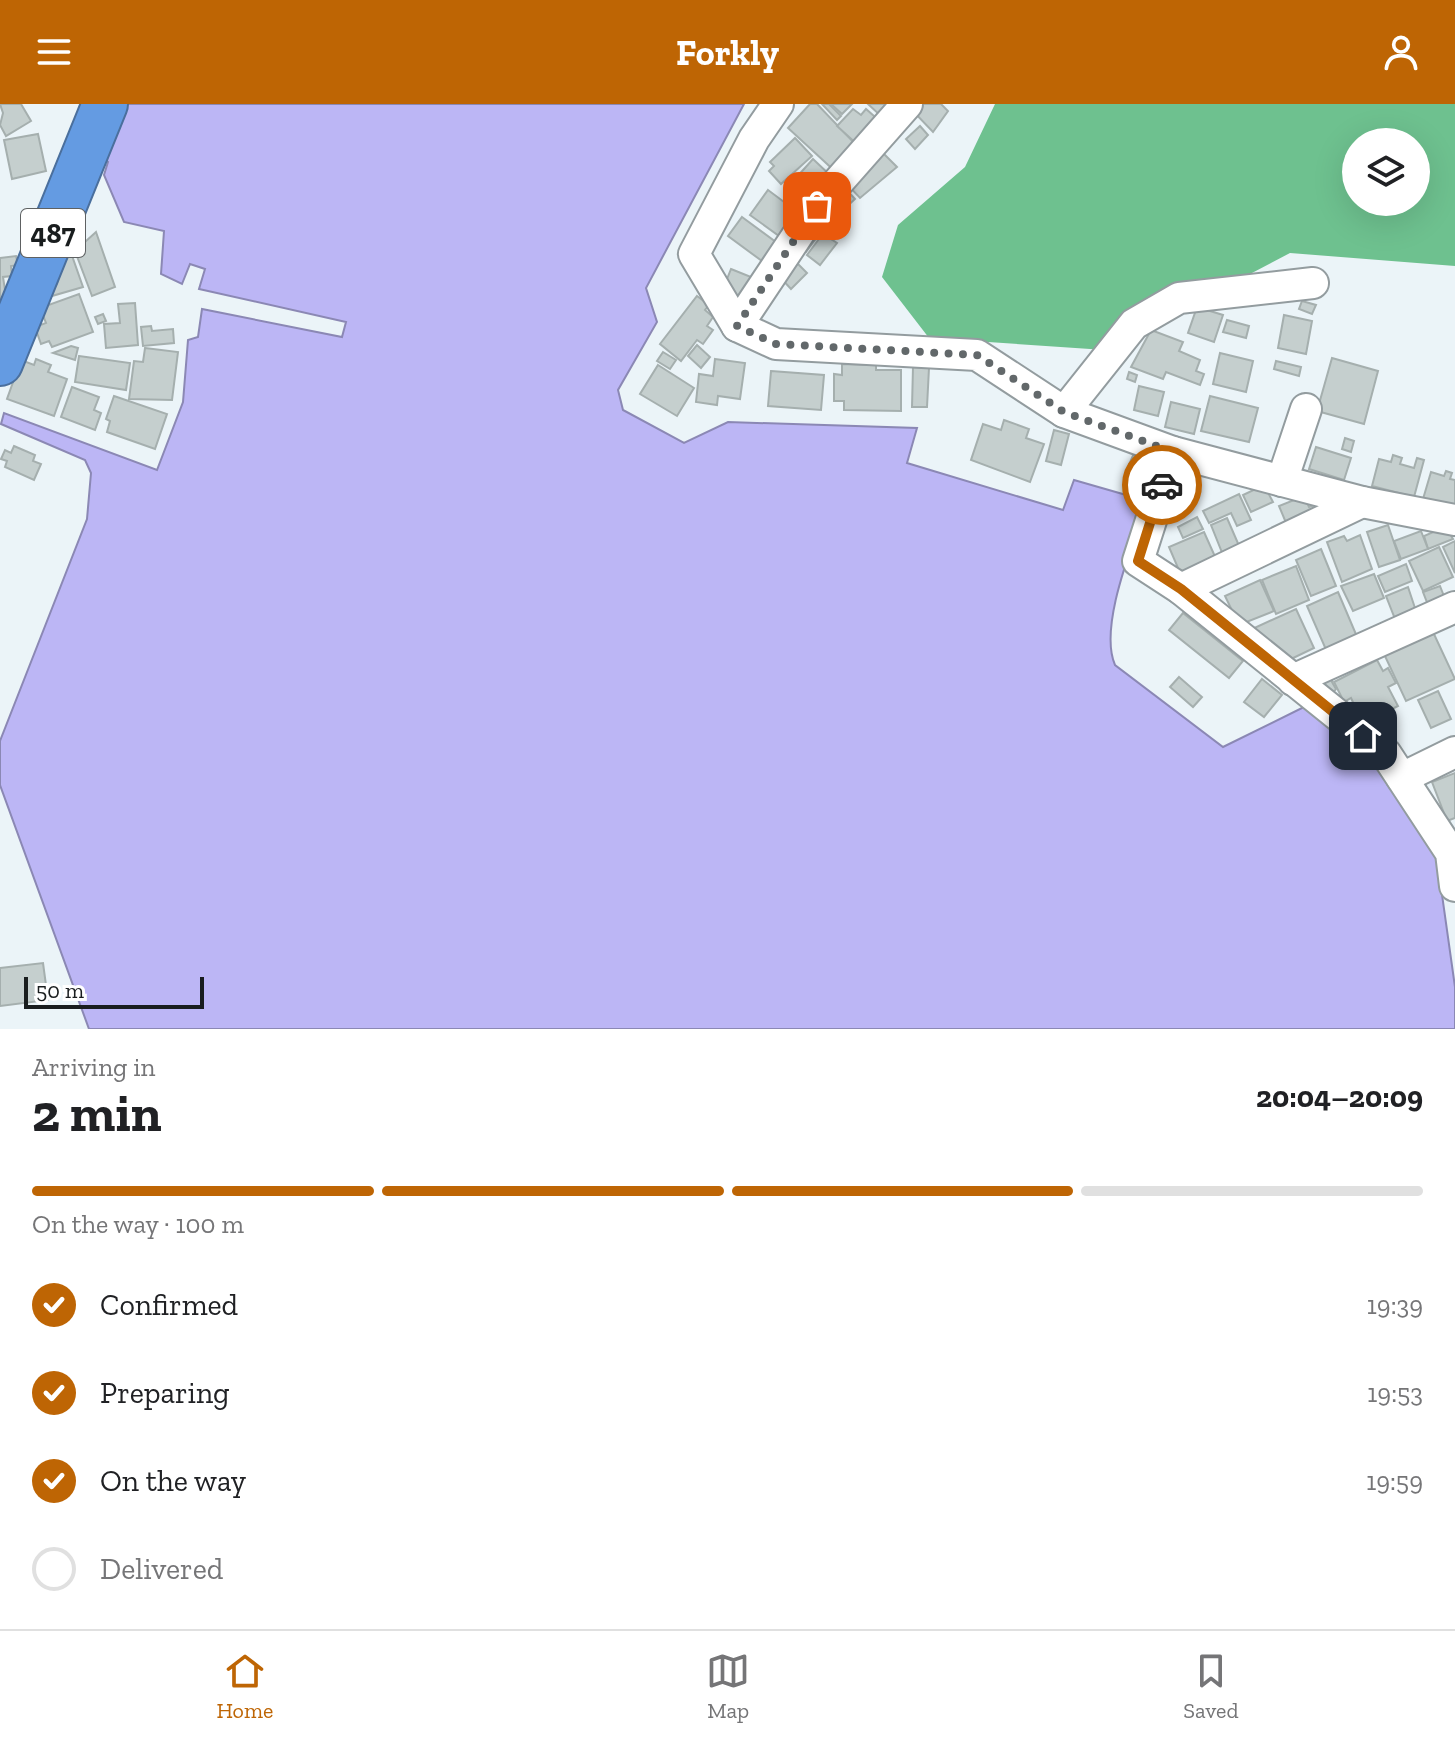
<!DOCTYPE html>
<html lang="en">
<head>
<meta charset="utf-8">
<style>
  body { margin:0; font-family:"Zilla Slab",serif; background:#f6f6f6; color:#202124; height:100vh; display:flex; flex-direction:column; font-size:30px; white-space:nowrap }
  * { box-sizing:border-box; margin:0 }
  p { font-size:26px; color:#757577 }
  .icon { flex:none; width:44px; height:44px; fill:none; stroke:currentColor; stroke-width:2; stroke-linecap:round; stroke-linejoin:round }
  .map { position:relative; height:925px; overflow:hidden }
  .details { display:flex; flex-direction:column; background:#fff; flex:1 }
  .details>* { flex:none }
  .tools { position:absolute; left:1342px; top:24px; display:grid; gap:16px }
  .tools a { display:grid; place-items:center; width:88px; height:88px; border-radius:50%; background:#fff; box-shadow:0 8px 32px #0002; font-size:40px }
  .scale { position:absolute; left:24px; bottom:20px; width:180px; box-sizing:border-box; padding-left:8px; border:4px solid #191d1e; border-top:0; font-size:22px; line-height:28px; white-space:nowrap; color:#191d1e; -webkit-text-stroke:6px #fff; paint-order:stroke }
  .pin { position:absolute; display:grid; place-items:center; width:68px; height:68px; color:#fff; margin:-34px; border-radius:16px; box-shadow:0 4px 12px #0006 }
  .courier { position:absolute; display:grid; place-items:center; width:80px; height:80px; margin:-40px; border:6px solid #be6504; border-radius:50%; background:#fff; color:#222; box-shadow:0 2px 10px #0007 }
  .overview em { font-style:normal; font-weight:800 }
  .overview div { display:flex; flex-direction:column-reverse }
  .overview { display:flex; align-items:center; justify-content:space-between; height:136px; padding:0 32px }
  h1 { font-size:52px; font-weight:800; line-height:60px }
  .bar { display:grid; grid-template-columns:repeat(4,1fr); gap:12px 8px; align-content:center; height:96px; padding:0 32px }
  .bar i { height:10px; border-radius:6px; background:#e0e0e0 }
  .bar .selected { background:#be6504 }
  .bar p { grid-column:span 4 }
  ol { padding:0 32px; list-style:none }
  li { display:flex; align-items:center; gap:24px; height:88px }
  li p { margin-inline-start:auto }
  li .icon { padding:8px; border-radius:50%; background:#be6504; color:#fff; stroke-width:4 }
  li:last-child { color:#757577 }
  li i { width:44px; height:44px; border:4px solid #e0e0e0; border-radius:50% }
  header { display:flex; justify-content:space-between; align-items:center; height:104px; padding:0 32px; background:#be6504; color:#fff; font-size:36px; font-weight:800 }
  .tabs { display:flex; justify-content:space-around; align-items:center; height:112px; border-top:2px solid #e0e0e0; background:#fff; font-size:22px; color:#757577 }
  .tabs a { display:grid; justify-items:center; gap:4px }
  .tabs .selected { color:#be6504 }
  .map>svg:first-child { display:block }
  .forest { fill:#6ec18f; fill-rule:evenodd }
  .water { fill:#bcb6f5; stroke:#8b88b4; stroke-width:2 }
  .building { fill:#c5cfce; stroke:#a5afae; stroke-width:2 }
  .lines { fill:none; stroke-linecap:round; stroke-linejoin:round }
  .minor-casing { stroke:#939c9f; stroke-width:34 }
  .highway-casing { stroke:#4a6f9d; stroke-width:48 }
  .minor { stroke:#fff; stroke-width:30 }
  .highway { stroke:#649be2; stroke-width:44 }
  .done { stroke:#62686a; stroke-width:8; stroke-dasharray:0 14.4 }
  .route { stroke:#be6504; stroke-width:10 }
  .labels { text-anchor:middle; stroke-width:6; stroke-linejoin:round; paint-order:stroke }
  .shield { fill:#fff; stroke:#5e6162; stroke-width:2 }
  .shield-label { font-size:28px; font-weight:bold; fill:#191d1e }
</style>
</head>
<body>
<header><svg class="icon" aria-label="menu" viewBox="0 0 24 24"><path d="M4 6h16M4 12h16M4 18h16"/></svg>Forkly<svg class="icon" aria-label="person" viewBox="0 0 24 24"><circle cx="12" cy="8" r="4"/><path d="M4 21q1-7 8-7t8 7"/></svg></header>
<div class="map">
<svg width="1455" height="925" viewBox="0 0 1455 925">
  <rect width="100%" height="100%" fill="#ebf4f8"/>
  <path class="forest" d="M 995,0 L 1455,0 L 1455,162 L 1290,149 L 1105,246 L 929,234 L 882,173 L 898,121 L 965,63 ZM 1356,38 L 1416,38 L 1416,98 L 1356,98 Z"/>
  <path class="water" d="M 122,0 L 744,0 L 646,184 L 657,218 L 618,286 L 623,306 L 684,339 L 728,318 L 917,324 L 907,359 L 1063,406 L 1074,376 L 1147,397 C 1134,438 1098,522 1115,561 L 1223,643 L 1310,600 L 1378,654 L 1437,755 L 1455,883 L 1455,925 L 89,925 L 0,681 L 0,637 L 87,415 L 91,369 L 85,356 L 1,320 L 4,309 L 157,366 L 183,298 L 188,236 L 198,233 L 202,205 L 342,233 L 346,218 L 199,185 L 205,165 L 190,160 L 182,180 L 161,170 L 164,127 L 124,118 L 104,71 L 108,58 L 101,53 Z"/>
  <g class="building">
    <polygon points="0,0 21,0 31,17 6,32 0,21 3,9"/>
    <polygon points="810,0 817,0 861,46 838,70 788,24"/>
    <polygon points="822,0 829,0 841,12 837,16"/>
    <polygon points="831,0 852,0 842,10"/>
    <polygon points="868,0 892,0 883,14"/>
    <polygon points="916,0 941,0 948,7 933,28 911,5"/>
    <polygon points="853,5 861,11 866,5 882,19 860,43 837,22"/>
    <polygon points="920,22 928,31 915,45 906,35"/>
    <polygon points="38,30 46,67 12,75 4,36"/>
    <polygon points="795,34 812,52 781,80 769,67 774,62 770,58"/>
    <polygon points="879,45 897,63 860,94 845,78"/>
    <polygon points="813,55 831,72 804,102 786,85"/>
    <polygon points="844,83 855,95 843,106 833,94"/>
    <polygon points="768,86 804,113 786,137 750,111"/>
    <polygon points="742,113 784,144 770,163 728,132"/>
    <polygon points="815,117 824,124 806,148 796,141"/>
    <polygon points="828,123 836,129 831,135 837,139 820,161 807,151"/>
    <polygon points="96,128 115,183 92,192 75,147"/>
    <polygon points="70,146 83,183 45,194 57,180 65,148"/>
    <polygon points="16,152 18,161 11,162 12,172 3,173 7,199 0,200 0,154"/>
    <polygon points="796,158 807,169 791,185 780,173"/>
    <polygon points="731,165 756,175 745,201 730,195 723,185"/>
    <polygon points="79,190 93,228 52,243 49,237 41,240 35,223 46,219 40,204"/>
    <polygon points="697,192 709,201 705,206 713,213 707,222 713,226 703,240 697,236 681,257 660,240"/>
    <polygon points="1302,197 1316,201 1312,210 1299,205"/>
    <polygon points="135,199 138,241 106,244 104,220 120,219 118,200"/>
    <polygon points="1197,203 1223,211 1214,238 1188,229"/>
    <polygon points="103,210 106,217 98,220 95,213"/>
    <polygon points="1284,211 1312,217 1306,250 1278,244"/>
    <polygon points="1227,216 1249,222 1246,234 1223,228"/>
    <polygon points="151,222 152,227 173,225 174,239 143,242 141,223"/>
    <polygon points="1151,226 1183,238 1179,247 1200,256 1196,267 1204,270 1200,281 1166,268 1163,275 1131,263"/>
    <polygon points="697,241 710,253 701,264 688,252"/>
    <polygon points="71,242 78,244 75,256 53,249"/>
    <polygon points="145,244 178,248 172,296 129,295 134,257 143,258"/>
    <polygon points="663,248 676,256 670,265 657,257"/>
    <polygon points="1220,249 1253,257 1246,288 1213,280"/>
    <polygon points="79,252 130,259 126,286 75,278"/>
    <polygon points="1332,254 1378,267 1364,320 1317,307"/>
    <polygon points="36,255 51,261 48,268 67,275 54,312 7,295 21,256 34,261"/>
    <polygon points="715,255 745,259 740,295 718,292 717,301 696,298 699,270 713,272"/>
    <polygon points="1276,257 1301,263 1299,272 1274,265"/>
    <polygon points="842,260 876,261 876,266 901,266 901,307 844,306 844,297 834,297 834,270 842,271"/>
    <polygon points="658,261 694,284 677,312 640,290"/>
    <polygon points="913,263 929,264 927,303 912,303"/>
    <polygon points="771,267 824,271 821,306 768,302"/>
    <polygon points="1129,268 1137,271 1135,278 1127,275"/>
    <polygon points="1139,282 1164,288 1158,312 1134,306"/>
    <polygon points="72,283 99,293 94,306 101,309 95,326 61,313"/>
    <polygon points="114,292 167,310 155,345 107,328 110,317 106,315"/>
    <polygon points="1210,292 1258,304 1249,338 1201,327"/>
    <polygon points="1171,298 1200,305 1194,330 1165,323"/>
    <polygon points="1004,316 1029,325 1026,334 1044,340 1030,378 971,356 983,320 1001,326"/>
    <polygon points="1054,326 1069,330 1061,361 1046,357"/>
    <polygon points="1345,334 1354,337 1351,348 1342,345"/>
    <polygon points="14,342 35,351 33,357 41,360 34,376 5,363 7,357 1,355 5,346 11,349"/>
    <polygon points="1316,343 1351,354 1344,376 1309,365"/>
    <polygon points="1134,349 1148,355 1143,367 1129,361"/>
    <polygon points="1393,351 1402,354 1400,360 1414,364 1417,354 1424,356 1414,393 1372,382 1379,355 1391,358"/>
    <polygon points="1446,367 1452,369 1450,375 1455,376 1455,404 1423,395 1431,368 1444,372"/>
    <polygon points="1264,381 1273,398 1251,408 1243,391"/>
    <polygon points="1239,390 1251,416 1237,422 1231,409 1209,419 1203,407"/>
    <polygon points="1304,392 1309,403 1321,398 1326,411 1289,426 1279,402"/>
    <polygon points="1197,413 1203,425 1183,434 1178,423"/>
    <polygon points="1227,414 1240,444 1223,451 1211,421"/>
    <polygon points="1388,421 1400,456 1379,463 1367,428"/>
    <polygon points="1440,425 1449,428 1453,435 1428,445 1424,432"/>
    <polygon points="1421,427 1428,445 1401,455 1394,437"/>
    <polygon points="1204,428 1217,457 1181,471 1169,443"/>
    <polygon points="1360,431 1372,465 1342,478 1327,438 1344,432 1347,437"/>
    <polygon points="1455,437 1455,469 1443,443"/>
    <polygon points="1439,443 1453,473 1423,487 1409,457"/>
    <polygon points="1321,445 1336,482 1311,492 1296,456"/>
    <polygon points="1406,460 1412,477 1385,488 1378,472"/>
    <polygon points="1296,462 1309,496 1276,510 1262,476"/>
    <polygon points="1374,470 1384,494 1353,507 1341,482"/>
    <polygon points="1260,476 1274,507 1239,521 1225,492"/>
    <polygon points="1440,482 1447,500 1430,506 1423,488"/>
    <polygon points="1408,483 1418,513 1397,520 1386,492"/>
    <polygon points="1338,488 1358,535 1327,548 1307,502"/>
    <polygon points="1296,505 1314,544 1289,556 1250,526"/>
    <polygon points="1183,509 1243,557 1229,574 1169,526"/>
    <polygon points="1433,528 1455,575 1406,597 1384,550"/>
    <polygon points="1377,556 1383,567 1388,564 1396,579 1388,583 1398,602 1363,620 1351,594 1344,598 1334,578"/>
    <polygon points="1333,565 1332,578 1336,585 1329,594 1310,578"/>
    <polygon points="1179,573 1202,593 1193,603 1170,583"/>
    <polygon points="1262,575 1282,591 1264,613 1244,598"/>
    <polygon points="1438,587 1451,615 1431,624 1418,596"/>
    <polygon points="1455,669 1455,714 1447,717 1432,678"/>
    <polygon points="43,859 48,896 0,902 0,864"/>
  </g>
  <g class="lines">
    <g class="minor-casing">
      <g id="minor">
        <polyline points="778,0 754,35 694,150 737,222 776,240 977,251 1064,308 1173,348 1362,398 1455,416"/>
        <polyline points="737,222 817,102 907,0"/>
        <polyline points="1064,308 1134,220 1179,194 1313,179"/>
        <polyline points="1173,348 1138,457 1181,485 1386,650 1451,749 1455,782"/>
        <polyline points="1282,377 1306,305"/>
        <polyline points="1181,485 1362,398"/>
        <polyline points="1293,576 1455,503"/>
        <polyline points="1402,674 1455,648"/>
      </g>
    </g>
    <g class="highway-casing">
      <polyline id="highway" points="0,259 105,0"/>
    </g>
    <use href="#minor" class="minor"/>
    <use href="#highway" class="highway"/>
  </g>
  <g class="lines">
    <polyline class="done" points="817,102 737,222 776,240 977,251 1064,308 1173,348 1162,381"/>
    <polyline class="route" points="1162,381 1138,457 1181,485 1363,632"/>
  </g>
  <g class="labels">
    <rect class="shield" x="21" y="105" width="64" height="48" rx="6"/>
    <g class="shield-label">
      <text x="53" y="139">487</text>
    </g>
  </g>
</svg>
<div class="tools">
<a><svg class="icon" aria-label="layers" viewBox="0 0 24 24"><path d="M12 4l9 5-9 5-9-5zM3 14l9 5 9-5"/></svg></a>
</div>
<div class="scale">50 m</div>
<div class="pin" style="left:817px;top:102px;background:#ea580c"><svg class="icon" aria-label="bag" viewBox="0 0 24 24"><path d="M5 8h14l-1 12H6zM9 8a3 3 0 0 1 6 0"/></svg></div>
<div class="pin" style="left:1363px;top:632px;background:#1f2937"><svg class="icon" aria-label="home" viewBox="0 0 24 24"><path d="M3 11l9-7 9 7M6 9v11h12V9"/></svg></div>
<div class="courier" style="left:1162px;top:381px"><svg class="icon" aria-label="car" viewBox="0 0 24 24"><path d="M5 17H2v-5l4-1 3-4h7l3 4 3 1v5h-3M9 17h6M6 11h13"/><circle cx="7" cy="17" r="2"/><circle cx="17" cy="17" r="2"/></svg></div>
</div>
<section class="details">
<div class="overview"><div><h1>2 min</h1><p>Arriving in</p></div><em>20:04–20:09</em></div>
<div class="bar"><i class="selected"></i><i class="selected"></i><i class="selected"></i><i></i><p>On the way · 100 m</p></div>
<ol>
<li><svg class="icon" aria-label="check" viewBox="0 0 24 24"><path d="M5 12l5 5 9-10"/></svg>Confirmed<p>19:39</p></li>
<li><svg class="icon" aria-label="check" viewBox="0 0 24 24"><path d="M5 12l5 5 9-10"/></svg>Preparing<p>19:53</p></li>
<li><svg class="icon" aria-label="check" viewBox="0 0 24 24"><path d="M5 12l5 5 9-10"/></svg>On the way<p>19:59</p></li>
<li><i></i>Delivered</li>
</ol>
</section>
<nav class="tabs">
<a class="selected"><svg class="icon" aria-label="home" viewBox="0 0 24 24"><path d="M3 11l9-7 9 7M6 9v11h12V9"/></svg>Home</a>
<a><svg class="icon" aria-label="map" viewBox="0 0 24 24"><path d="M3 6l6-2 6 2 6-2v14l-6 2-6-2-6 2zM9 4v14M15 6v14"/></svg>Map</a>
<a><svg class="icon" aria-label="saved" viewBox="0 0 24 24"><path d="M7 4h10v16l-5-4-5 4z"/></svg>Saved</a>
</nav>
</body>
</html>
